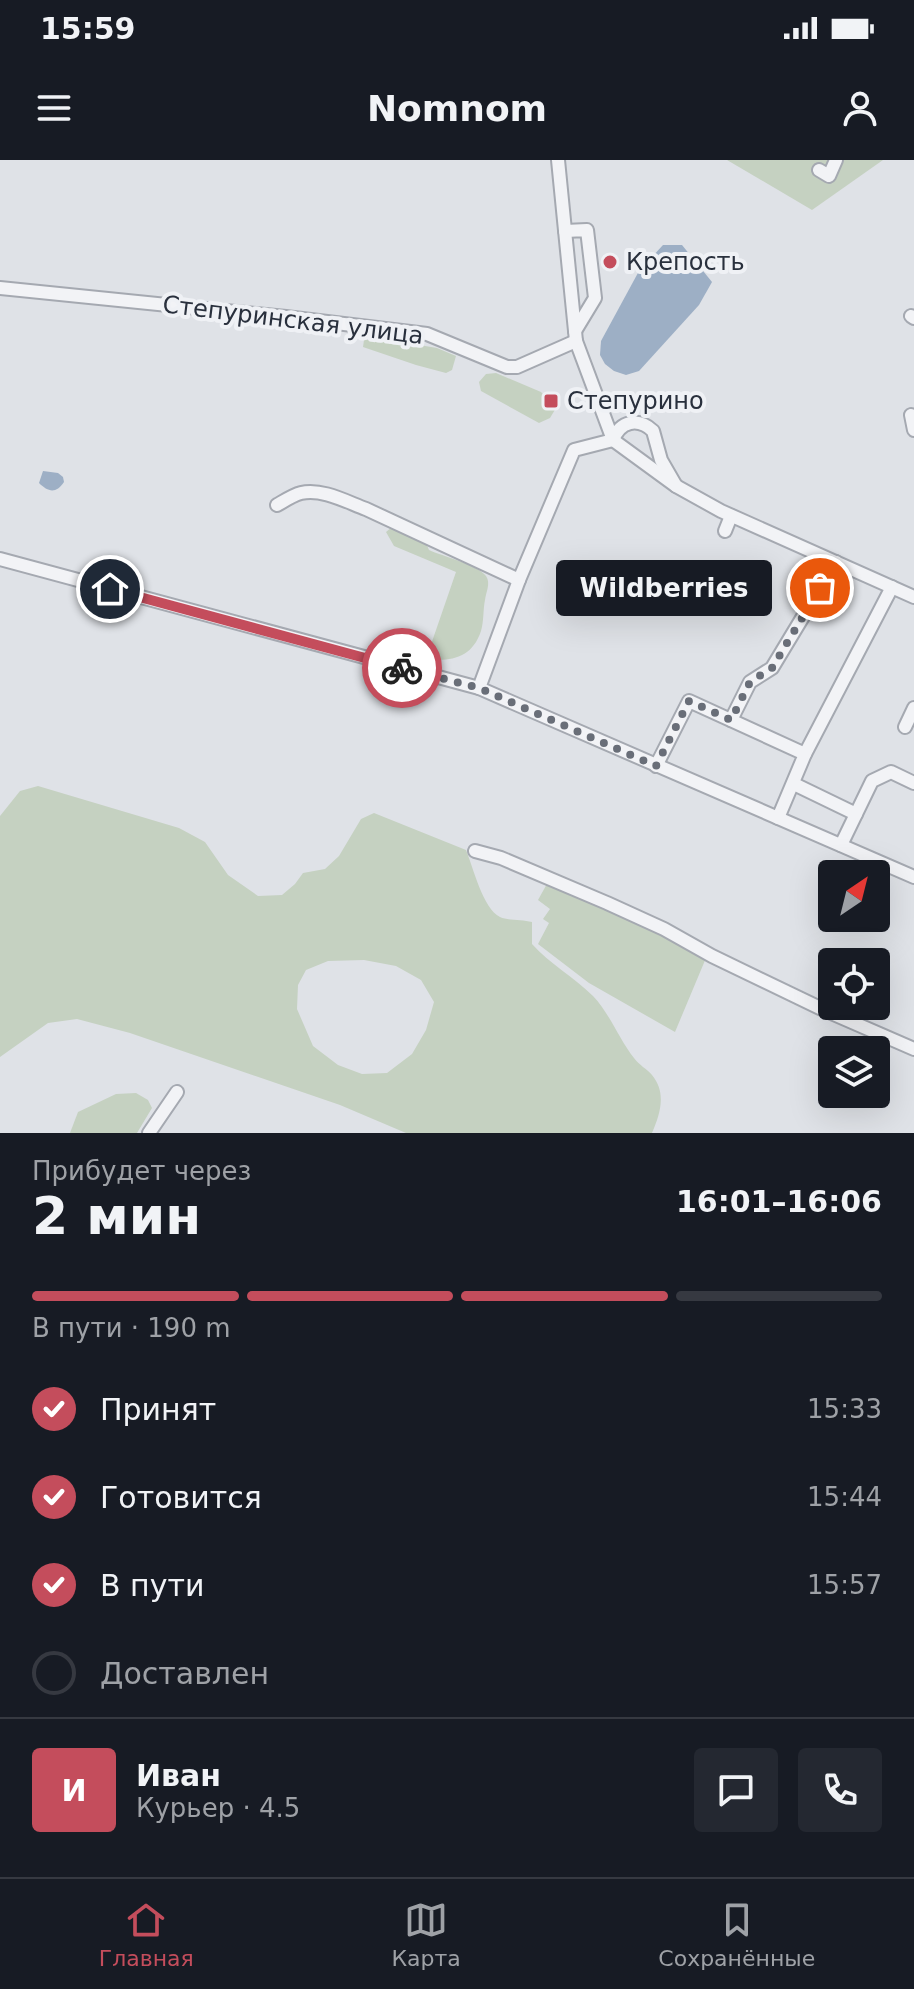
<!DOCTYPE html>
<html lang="ru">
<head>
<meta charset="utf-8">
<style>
  body { margin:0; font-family:"DejaVu Sans",sans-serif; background:#242831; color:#f1f3f6; height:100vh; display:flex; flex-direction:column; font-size:30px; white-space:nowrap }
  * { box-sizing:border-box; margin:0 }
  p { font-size:26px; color:#9ea1a6 }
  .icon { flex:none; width:44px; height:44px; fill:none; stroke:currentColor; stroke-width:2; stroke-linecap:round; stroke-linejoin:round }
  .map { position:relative; height:973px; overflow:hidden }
  .side { display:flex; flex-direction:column; background:#171b24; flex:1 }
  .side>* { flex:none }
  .needle { width:52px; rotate:35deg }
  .tools { position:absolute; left:818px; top:700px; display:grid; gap:16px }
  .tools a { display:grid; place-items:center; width:72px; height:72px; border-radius:8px; background:#171b24; box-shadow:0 8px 32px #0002; font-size:40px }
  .pin { position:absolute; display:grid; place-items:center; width:68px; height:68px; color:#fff; margin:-34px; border:4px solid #fff; border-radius:50%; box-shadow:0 2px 8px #0007 }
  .courier { position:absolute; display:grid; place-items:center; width:80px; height:80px; margin:-40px; border:6px solid #c44d5c; border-radius:50%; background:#fff; color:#222; box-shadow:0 2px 10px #0007 }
  .bubble { position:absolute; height:56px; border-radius:8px; background:#171b24; box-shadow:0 8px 32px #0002; font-size:26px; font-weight:800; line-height:56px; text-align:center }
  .headline em { font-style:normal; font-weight:800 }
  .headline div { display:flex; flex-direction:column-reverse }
  .headline { display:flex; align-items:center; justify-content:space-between; height:136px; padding:0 32px }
  h1 { font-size:52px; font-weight:800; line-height:60px }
  .bar { display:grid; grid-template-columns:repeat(4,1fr); gap:12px 8px; align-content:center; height:96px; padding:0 32px }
  .bar i { height:10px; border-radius:6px; background:#363941 }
  .bar .selected { background:#c44d5c }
  .bar p { grid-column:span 4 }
  .line { display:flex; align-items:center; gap:20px; padding:0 32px; border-top:2px solid #363941 }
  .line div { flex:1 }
  .round { display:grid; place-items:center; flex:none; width:84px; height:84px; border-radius:8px; background:#242831 }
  ol { padding:0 32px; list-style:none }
  li { display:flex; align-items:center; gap:24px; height:88px }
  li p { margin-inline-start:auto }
  li .icon { padding:8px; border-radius:50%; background:#c44d5c; color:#fff; stroke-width:4 }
  li:last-child { color:#9ea1a6 }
  li i { width:44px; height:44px; border:4px solid #363941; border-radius:50% }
  .status { display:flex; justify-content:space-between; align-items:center; height:56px; padding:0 40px; background:#171b24; direction:ltr }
  .status svg { height:22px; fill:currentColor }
  header { display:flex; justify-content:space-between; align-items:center; height:104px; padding:0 32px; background:#171b24; font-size:36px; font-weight:800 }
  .tabs { display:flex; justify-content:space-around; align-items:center; height:112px; border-top:2px solid #363941; background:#171b24; font-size:22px; color:#9ea1a6 }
  .tabs a { display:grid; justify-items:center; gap:4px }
  .tabs .selected { color:#c44d5c }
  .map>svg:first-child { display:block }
  .green { fill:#c5d1c1; fill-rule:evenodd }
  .water { fill:#9dafc5 }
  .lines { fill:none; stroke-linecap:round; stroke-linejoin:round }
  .minor-casing { stroke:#a5a9b1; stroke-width:16 }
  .minor { stroke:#f2f3f6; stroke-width:12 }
  .done { stroke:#696e78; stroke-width:8; stroke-dasharray:0 14.4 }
  .route { stroke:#c44d5c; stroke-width:10 }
  .poi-dot { fill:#c44d5c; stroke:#eff1f5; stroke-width:3 }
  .labels { text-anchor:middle; stroke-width:8; stroke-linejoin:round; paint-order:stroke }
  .poi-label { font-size:24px; fill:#29303d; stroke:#eff1f5; text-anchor:start }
  .street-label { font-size:24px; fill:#29303d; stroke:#eff1f5 }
</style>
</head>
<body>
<div class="status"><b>15:59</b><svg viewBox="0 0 49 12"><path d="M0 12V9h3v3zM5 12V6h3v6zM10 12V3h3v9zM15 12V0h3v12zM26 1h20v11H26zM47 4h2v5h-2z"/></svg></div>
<header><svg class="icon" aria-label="menu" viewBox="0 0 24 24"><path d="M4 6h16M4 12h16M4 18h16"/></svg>Nomnom<svg class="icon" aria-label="person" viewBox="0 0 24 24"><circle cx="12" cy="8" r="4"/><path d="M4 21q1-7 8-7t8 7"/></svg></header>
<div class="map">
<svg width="914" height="973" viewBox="0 0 914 973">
  <rect width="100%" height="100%" fill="#dfe2e7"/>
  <g class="green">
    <polygon points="727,0 883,0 812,50"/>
    <polygon points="384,179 437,188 456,196 452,210 446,213 416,205 363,187 364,180"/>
    <polygon points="496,213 541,232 556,248 550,258 539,263 481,231 479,222 486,214"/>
    <path d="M 392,367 L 425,381 L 429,390 C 442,396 478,405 486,416 C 491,423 486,432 485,440 C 483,449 484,461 481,471 C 472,498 451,502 426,499 L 456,412 L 394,386 L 386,372 Z"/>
    <path d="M 38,626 L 179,668 L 205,682 L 228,715 L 258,736 L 282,735 L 295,724 L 303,713 L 325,709 L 339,696 L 361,659 L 374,653 L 466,690 C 473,707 483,749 500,757 C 509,761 522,759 532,762 L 532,784 C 550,804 574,817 593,836 C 610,854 619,879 634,898 C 639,905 647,909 652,915 C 667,933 660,954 652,973 L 406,973 L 340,945 L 130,873 L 77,859 L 48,863 L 0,897 L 0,656 L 20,631 ZM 364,800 L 396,806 L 421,820 L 434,842 L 426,870 L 412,894 L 387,913 L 362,914 L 338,905 L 313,886 L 297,849 L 298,825 L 306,810 L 328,801 Z"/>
    <polygon points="548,722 662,775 706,798 675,872 589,823 538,784 549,763 543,759 550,749 538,740"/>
    <polygon points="136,933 148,940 152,948 137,973 70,973 78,952 116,934"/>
  </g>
  <g class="water">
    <polygon points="663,85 682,85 712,122 699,145 639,211 626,215 614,211 605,204 600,195 601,181 639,111"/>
    <path d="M 43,311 L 58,313 L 63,317 L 64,322 C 56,334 48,332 39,323 Z"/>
  </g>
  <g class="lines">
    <g class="minor-casing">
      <g id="minor">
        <polyline points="558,0 576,181 613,280"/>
        <polyline points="819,10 829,16 836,0"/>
        <polyline points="565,71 587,70 595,138 575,171"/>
        <polyline points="0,128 286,157 427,174 507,207 517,207 576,181"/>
        <polyline points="911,156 914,158"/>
        <polyline points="914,257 911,255 914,270"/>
        <polyline points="613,280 676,326 721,351 914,437"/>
        <path d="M 277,345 C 284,341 293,335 301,333 C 322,328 347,342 366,349 L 519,420"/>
        <polyline points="725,371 731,356"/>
        <polyline points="0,399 479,528 914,717"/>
        <path d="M 479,528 L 519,420 L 574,290 L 613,280 C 620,261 638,257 653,271 L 661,300 L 676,326"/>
        <polyline points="731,560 750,522 772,508 836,402"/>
        <polyline points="905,567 914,548"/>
        <polyline points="805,594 892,427"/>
        <polyline points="656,606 689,541 805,594 778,658"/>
        <polyline points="794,624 856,654"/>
        <polyline points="841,685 872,621 891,612 914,623"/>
        <polyline points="475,691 501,698 607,743 664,769 712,796 822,849 914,889"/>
        <polyline points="149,973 177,932"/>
      </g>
    </g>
    <use href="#minor" class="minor"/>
  </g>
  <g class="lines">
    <polyline class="done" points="402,508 479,528 656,606 689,541 731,560 750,522 772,508 820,428"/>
    <polyline class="route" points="110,429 402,508"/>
  </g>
  <g class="poi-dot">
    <circle cx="610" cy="102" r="8"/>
    <rect x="543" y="233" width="16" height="16" rx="4"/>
  </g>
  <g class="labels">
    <g class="poi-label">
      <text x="626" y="110">Крепость</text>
      <text x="567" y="249">Степурино</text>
    </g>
    <g class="street-label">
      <text transform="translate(293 160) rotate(7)" y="8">Степуринская улица</text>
    </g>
  </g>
</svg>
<div class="tools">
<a><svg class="needle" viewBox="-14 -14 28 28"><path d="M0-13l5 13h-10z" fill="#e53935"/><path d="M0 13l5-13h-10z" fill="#9ea1a6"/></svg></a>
<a><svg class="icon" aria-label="locate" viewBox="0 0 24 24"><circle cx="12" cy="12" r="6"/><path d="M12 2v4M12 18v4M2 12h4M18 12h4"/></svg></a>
<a><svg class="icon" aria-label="layers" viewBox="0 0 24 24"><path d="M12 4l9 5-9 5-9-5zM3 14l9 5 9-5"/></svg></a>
</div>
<div class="pin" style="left:820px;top:428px;background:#ea580c"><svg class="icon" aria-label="bag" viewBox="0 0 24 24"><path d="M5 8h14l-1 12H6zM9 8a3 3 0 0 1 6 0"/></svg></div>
<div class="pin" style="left:110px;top:429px;background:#1f2937"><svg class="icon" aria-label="home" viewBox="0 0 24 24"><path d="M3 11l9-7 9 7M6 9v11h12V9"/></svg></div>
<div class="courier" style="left:402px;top:508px"><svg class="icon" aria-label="bike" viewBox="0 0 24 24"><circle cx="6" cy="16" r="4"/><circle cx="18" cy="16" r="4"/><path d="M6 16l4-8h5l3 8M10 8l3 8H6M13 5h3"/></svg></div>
<div class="bubble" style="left:556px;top:400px;width:216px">Wildberries</div>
</div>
<section class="side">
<div class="headline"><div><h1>2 мин</h1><p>Прибудет через</p></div><em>16:01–16:06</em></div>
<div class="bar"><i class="selected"></i><i class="selected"></i><i class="selected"></i><i></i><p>В пути · 190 m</p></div>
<ol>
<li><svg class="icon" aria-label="check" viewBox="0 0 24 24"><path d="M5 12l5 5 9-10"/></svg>Принят<p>15:33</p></li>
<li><svg class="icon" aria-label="check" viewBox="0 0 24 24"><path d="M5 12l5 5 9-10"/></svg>Готовится<p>15:44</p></li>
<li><svg class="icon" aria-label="check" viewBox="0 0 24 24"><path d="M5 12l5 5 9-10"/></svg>В пути<p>15:57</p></li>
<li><i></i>Доставлен</li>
</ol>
<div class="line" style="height:144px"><b class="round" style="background:#c44d5c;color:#fff">И</b><div><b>Иван</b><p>Курьер · 4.5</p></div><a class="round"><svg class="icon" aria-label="chat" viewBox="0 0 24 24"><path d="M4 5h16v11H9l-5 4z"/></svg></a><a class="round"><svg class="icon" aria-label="phone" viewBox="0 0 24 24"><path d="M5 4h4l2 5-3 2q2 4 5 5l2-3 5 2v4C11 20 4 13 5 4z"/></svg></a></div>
</section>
<nav class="tabs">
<a class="selected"><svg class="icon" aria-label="home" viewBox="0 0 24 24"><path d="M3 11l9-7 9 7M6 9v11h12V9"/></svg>Главная</a>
<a><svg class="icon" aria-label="map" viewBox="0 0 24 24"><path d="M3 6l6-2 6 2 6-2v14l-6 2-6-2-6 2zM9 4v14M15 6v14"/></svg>Карта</a>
<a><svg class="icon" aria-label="saved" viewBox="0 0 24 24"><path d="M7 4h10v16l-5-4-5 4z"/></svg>Сохранённые</a>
</nav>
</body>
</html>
